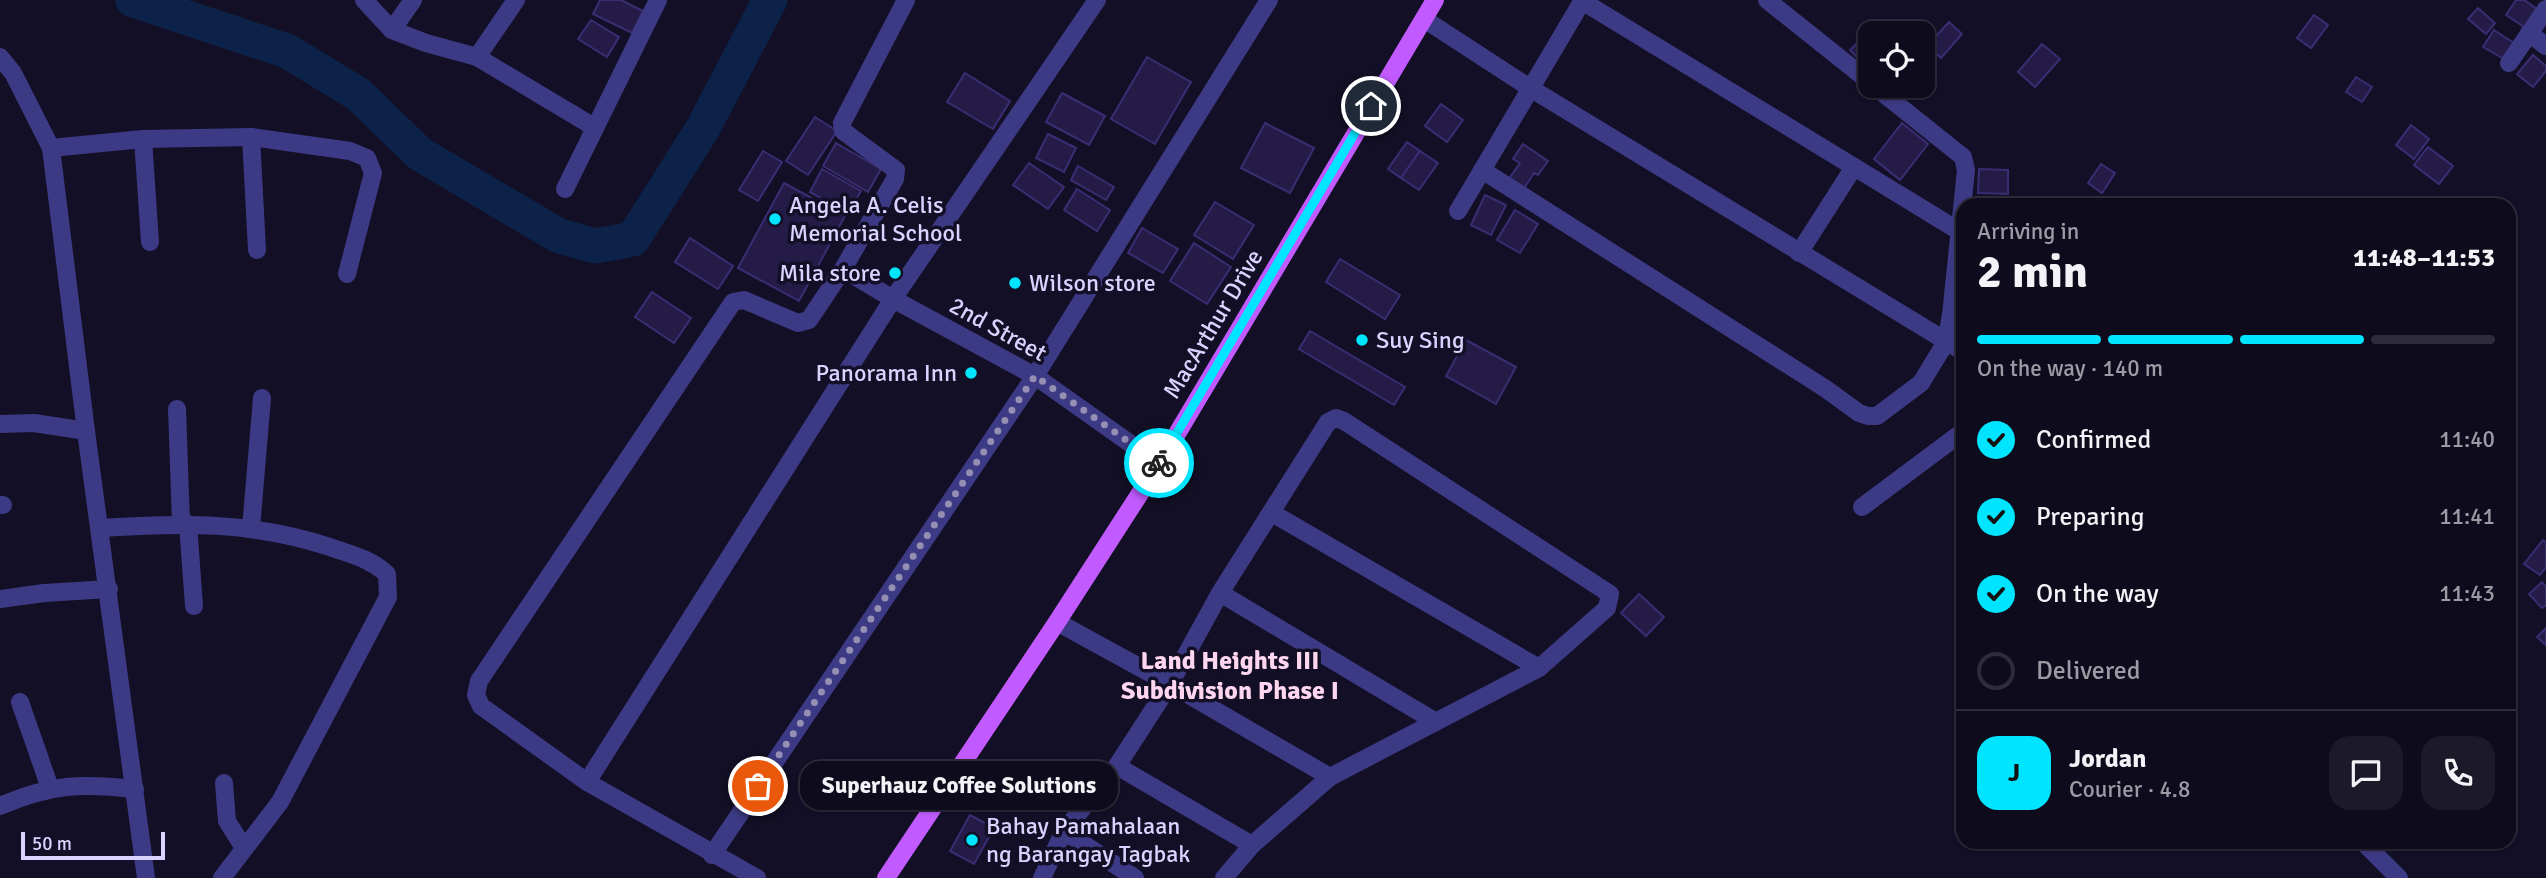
<!DOCTYPE html>
<html lang="en">
<head>
<meta charset="utf-8">
<style>
  body { margin:0; font-family:Signika,sans-serif; background:#1c1929; color:#f1f3f6; height:100vh; display:flex; flex-direction:column; font-size:26px; white-space:nowrap }
  * { box-sizing:border-box; margin:0 }
  p { font-size:23px; color:#9b9ba3 }
  .icon { flex:none; width:38px; height:38px; fill:none; stroke:currentColor; stroke-width:2; stroke-linecap:round; stroke-linejoin:round }
  .map { position:relative; flex:1; overflow:hidden }
  .drawer { position:absolute; left:1956px; top:198px; width:560px; height:651px; display:flex; flex-direction:column; background:#0e0b1c; border-radius:21px; box-shadow:0 2px 5px #0004,0 0 0 2px #2e2b3b }
  .drawer>* { flex:none }
  .buttons { position:absolute; left:1858px; top:21px; display:grid; gap:14px }
  .buttons a { display:grid; place-items:center; width:77px; height:77px; border-radius:14px; background:#0e0b1c; box-shadow:0 2px 5px #0004,0 0 0 2px #2e2b3b; font-size:35px }
  .scale { position:absolute; left:21px; bottom:18px; width:144px; box-sizing:border-box; padding-left:7px; border:4px solid #d9d4ff; border-top:0; font-size:19px; line-height:24px; white-space:nowrap; color:#d9d4ff; -webkit-text-stroke:5px #130f26; paint-order:stroke }
  .pin { position:absolute; display:grid; place-items:center; width:60px; height:60px; color:#fff; margin:-30px; border:4px solid #fff; border-radius:50%; box-shadow:0 2px 7px #0007 }
  .courier { position:absolute; display:grid; place-items:center; width:70px; height:70px; margin:-35px; border:5px solid #00e5ff; border-radius:50%; background:#fff; color:#222; box-shadow:0 2px 9px #0007 }
  .bubble { position:absolute; height:49px; border-radius:21px; background:#0e0b1c; box-shadow:0 2px 5px #0004,0 0 0 2px #2e2b3b; font-size:23px; font-weight:700; line-height:49px; text-align:center }
  .headline em { font-style:normal; font-weight:700 }
  .headline div { display:flex; flex-direction:column-reverse }
  .headline { display:flex; align-items:center; justify-content:space-between; height:119px; padding:0 21px }
  h1 { font-size:46px; font-weight:700; line-height:52px }
  .bar { display:grid; grid-template-columns:repeat(4,1fr); gap:10px 7px; align-content:center; height:84px; padding:0 21px }
  .bar i { height:9px; border-radius:5px; background:#2e2b3b }
  .bar .current { background:#00e5ff }
  .bar p { grid-column:span 4 }
  .line { display:flex; align-items:center; gap:18px; padding:0 21px; border-top:2px solid #2e2b3b }
  .line div { flex:1 }
  .round { display:grid; place-items:center; flex:none; width:74px; height:74px; border-radius:21px; background:#1c1929 }
  ol { padding:0 21px; list-style:none }
  li { display:flex; align-items:center; gap:21px; height:77px }
  li p { margin-inline-start:auto }
  li .icon { padding:7px; border-radius:50%; background:#00e5ff; color:#111; stroke-width:4 }
  li:last-child { color:#9b9ba3 }
  li i { width:38px; height:38px; border:4px solid #2e2b3b; border-radius:50% }
  .map>svg:first-child { display:block }
  .lines { fill:none; stroke-linecap:round; stroke-linejoin:round }
  .river { stroke:#0c2248; stroke-width:35 }
  .building { fill:#241b47; stroke:#3b2d73; stroke-width:2 }
  .minor { stroke:#3d3a85; stroke-width:18 }
  .major { stroke:#c25bff; stroke-width:18 }
  .done { stroke:#948fb3; stroke-width:7; stroke-dasharray:0 12.6 }
  .route { stroke:#00e5ff; stroke-width:9 }
  .poi-dot { fill:#00e5ff; stroke:#130f26; stroke-width:2.5 }
  .labels { text-anchor:middle; stroke-width:7; stroke-linejoin:round; paint-order:stroke }
  .poi-label { font-size:24px; fill:#d9d4ff; stroke:#130f26; text-anchor:start }
  .street-label { font-size:24px; fill:#d9d4ff; stroke:#130f26 }
  .neighbourhood-label { font-size:26px; font-weight:bold; fill:#ffd6f0; stroke:#130f26 }
</style>
</head>
<body>
<div class="map">
<svg width="2546" height="878" viewBox="0 0 2546 878">
  <rect width="100%" height="100%" fill="#130f26"/>
  <g class="lines">
    <polyline class="river" points="133,0 287,51 358,94 420,154 559,236 596,246 633,239 703,128 770,0"/>
  </g>
  <g class="building">
    <polygon points="600,0 621,0 643,11 632,33 593,14"/>
    <polygon points="2516,0 2524,0 2537,9 2524,27 2506,15"/>
    <polygon points="2478,8 2495,23 2486,34 2468,19"/>
    <polygon points="2314,15 2328,25 2311,48 2297,38"/>
    <polygon points="591,20 619,37 607,57 578,39"/>
    <polygon points="1949,22 1962,34 1941,58 1927,46"/>
    <polygon points="1876,25 1884,33 1871,33 1871,66 1868,69 1850,50"/>
    <polygon points="2494,30 2514,43 2504,59 2483,47"/>
    <polygon points="2042,44 2060,59 2035,87 2018,72"/>
    <polygon points="2533,55 2546,66 2546,71 2533,87 2517,74"/>
    <polygon points="1147,57 1191,82 1155,144 1111,119"/>
    <polygon points="965,73 1010,101 993,129 947,102"/>
    <polygon points="2356,77 2372,87 2362,102 2346,92"/>
    <polygon points="1062,93 1105,116 1089,145 1046,122"/>
    <polygon points="1441,104 1463,120 1447,142 1425,126"/>
    <polygon points="815,117 837,131 808,175 786,161"/>
    <polygon points="1265,123 1314,148 1290,193 1241,168"/>
    <polygon points="1902,123 1928,144 1900,180 1874,159"/>
    <polygon points="2411,125 2429,139 2414,159 2396,145"/>
    <polygon points="1048,134 1076,148 1064,172 1036,158"/>
    <polygon points="1407,142 1420,151 1401,178 1388,169"/>
    <polygon points="836,143 881,169 868,192 823,166"/>
    <polygon points="1523,144 1548,161 1538,175 1534,173 1523,190 1508,180 1520,163 1513,159"/>
    <polygon points="2428,147 2453,166 2439,184 2414,165"/>
    <polygon points="763,151 782,162 758,201 739,190"/>
    <polygon points="1420,151 1438,163 1419,190 1401,178"/>
    <polygon points="1029,163 1064,187 1048,209 1013,185"/>
    <polygon points="2101,164 2115,173 2102,193 2088,183"/>
    <polygon points="1078,166 1114,187 1106,200 1071,180"/>
    <polygon points="822,169 861,191 848,213 810,192"/>
    <polygon points="1979,169 2008,170 2008,194 1978,193"/>
    <polygon points="784,183 845,216 799,301 738,268"/>
    <polygon points="1077,189 1110,210 1097,231 1064,210"/>
    <polygon points="1485,195 1506,205 1491,235 1471,225"/>
    <polygon points="1215,202 1254,225 1233,259 1194,235"/>
    <polygon points="1515,210 1538,224 1520,253 1497,240"/>
    <polygon points="1142,228 1178,249 1163,273 1128,253"/>
    <polygon points="690,238 733,266 718,289 675,262"/>
    <polygon points="1194,243 1231,267 1207,304 1170,281"/>
    <polygon points="1340,259 1400,295 1385,319 1326,282"/>
    <polygon points="652,292 691,318 674,343 635,317"/>
    <polygon points="1310,331 1405,387 1394,405 1299,349"/>
    <polygon points="1466,340 1516,367 1496,404 1446,376"/>
    <polygon points="2543,540 2546,542 2546,567 2540,575 2524,564"/>
    <polygon points="2542,582 2546,587 2546,605 2542,608 2529,594"/>
    <polygon points="1639,594 1664,617 1646,636 1621,613"/>
    <polygon points="2546,628 2546,645 2537,637"/>
    <polygon points="970,815 994,828 974,864 950,851"/>
  </g>
  <g class="lines">
    <g class="minor">
      <polyline points="364,0 392,30 426,43 477,57 594,127"/>
      <polyline points="1767,0 1871,83"/>
      <polyline points="1582,1 1959,231"/>
      <polyline points="1424,19 1530,88 1964,352"/>
      <polyline points="392,30 413,0"/>
      <polyline points="2529,33 2546,46"/>
      <polyline points="0,57 13,73 51,148 86,431 146,878"/>
      <polyline points="477,57 516,0"/>
      <polyline points="2509,63 2546,9"/>
      <polyline points="251,137 257,250"/>
      <polyline points="143,139 150,242"/>
      <polyline points="51,148 143,139 251,137 350,151 367,158 373,173 347,274"/>
      <polyline points="1482,170 1826,389 1859,413 1868,416 1877,416 1921,383 1946,342 1951,315 1966,170 1963,157 1874,86"/>
      <polyline points="565,189 658,0"/>
      <polyline points="1458,211 1583,0"/>
      <polyline points="1799,253 1854,167"/>
      <polyline points="843,269 893,299 1035,376 1159,464"/>
      <polyline points="177,409 181,523"/>
      <polyline points="0,424 34,423 86,431"/>
      <polyline points="0,505 3,505"/>
      <polyline points="1862,507 1961,433"/>
      <polyline points="1272,513 1539,668"/>
      <polyline points="188,524 194,606"/>
      <path d="M 100,528 C 181,523 251,521 330,547 C 352,555 369,558 387,574 L 388,597 L 280,802 L 222,878"/>
      <polyline points="251,528 262,398"/>
      <polyline points="1220,593 1436,722"/>
      <polyline points="0,599 44,593 109,589"/>
      <polyline points="1057,622 1170,684 1330,777"/>
      <polyline points="20,702 50,788"/>
      <polyline points="1117,766 1252,845"/>
      <polyline points="587,782 893,299 1097,0"/>
      <polyline points="224,783 227,821 244,848"/>
      <path d="M 0,806 C 51,784 81,783 135,789"/>
      <polyline points="1064,831 1135,878"/>
      <polyline points="2363,842 2399,878"/>
      <polyline points="712,855 1035,376 1269,0"/>
      <polyline points="757,878 587,782 481,706 476,695 479,681 733,302 744,300 798,323 809,320 843,269 895,179 896,170 843,131 842,123 906,0"/>
      <polyline points="1042,878 1064,831 1117,766 1170,684 1220,593 1328,422 1336,418 1344,421 1610,594 1607,608 1539,668 1330,777 1252,845 1224,878"/>
    </g>
    <polyline class="major" points="886,878 1057,622 1159,464 1435,0"/>
  </g>
  <g class="lines">
    <polyline class="done" points="758,786 1035,376 1159,463"/>
    <polyline class="route" points="1159,463 1371,106"/>
  </g>
  <g class="poi-dot">
    <circle cx="775" cy="219" r="7"/>
    <circle cx="895" cy="273" r="7"/>
    <circle cx="1015" cy="283" r="7"/>
    <circle cx="1362" cy="340" r="7"/>
    <circle cx="971" cy="373" r="7"/>
    <circle cx="972" cy="840" r="7"/>
  </g>
  <g class="labels">
    <g class="poi-label">
      <text x="789" y="213">Angela A. Celis<tspan x="789" dy="28">Memorial School</tspan></text>
      <text x="881" y="281" text-anchor="end">Mila store</text>
      <text x="1029" y="291">Wilson store</text>
      <text x="1376" y="348">Suy Sing</text>
      <text x="957" y="381" text-anchor="end">Panorama Inn</text>
      <text x="986" y="834">Bahay Pamahalaan<tspan x="986" dy="28">ng Barangay Tagbak</tspan></text>
    </g>
    <g class="street-label">
      <text transform="translate(1213 324) rotate(-59)" y="8">MacArthur Drive</text>
      <text transform="translate(998 329) rotate(29)" y="8">2nd Street</text>
    </g>
    <g class="neighbourhood-label">
      <text x="1230" y="669">Land Heights III<tspan x="1230" dy="30">Subdivision Phase I</tspan></text>
    </g>
  </g>
</svg>
<div class="buttons">
<a><svg class="icon" aria-label="locate" viewBox="0 0 24 24"><circle cx="12" cy="12" r="6"/><path d="M12 2v4M12 18v4M2 12h4M18 12h4"/></svg></a>
</div>
<div class="scale">50 m</div>
<div class="pin" style="left:758px;top:786px;background:#ea580c"><svg class="icon" aria-label="bag" viewBox="0 0 24 24"><path d="M5 8h14l-1 12H6zM9 8a3 3 0 0 1 6 0"/></svg></div>
<div class="pin" style="left:1371px;top:106px;background:#1f2937"><svg class="icon" aria-label="home" viewBox="0 0 24 24"><path d="M3 11l9-7 9 7M6 9v11h12V9"/></svg></div>
<div class="courier" style="left:1159px;top:463px"><svg class="icon" aria-label="bike" viewBox="0 0 24 24"><circle cx="6" cy="16" r="4"/><circle cx="18" cy="16" r="4"/><path d="M6 16l4-8h5l3 8M10 8l3 8H6M13 5h3"/></svg></div>
<div class="bubble" style="left:800px;top:761px;width:318px">Superhauz Coffee Solutions</div>
<section class="drawer">
<div class="headline"><div><h1>2 min</h1><p>Arriving in</p></div><em>11:48–11:53</em></div>
<div class="bar"><i class="current"></i><i class="current"></i><i class="current"></i><i></i><p>On the way · 140 m</p></div>
<ol>
<li><svg class="icon" aria-label="check" viewBox="0 0 24 24"><path d="M5 12l5 5 9-10"/></svg>Confirmed<p>11:40</p></li>
<li><svg class="icon" aria-label="check" viewBox="0 0 24 24"><path d="M5 12l5 5 9-10"/></svg>Preparing<p>11:41</p></li>
<li><svg class="icon" aria-label="check" viewBox="0 0 24 24"><path d="M5 12l5 5 9-10"/></svg>On the way<p>11:43</p></li>
<li><i></i>Delivered</li>
</ol>
<div class="line" style="height:126px"><b class="round" style="background:#00e5ff;color:#111">J</b><div><b>Jordan</b><p>Courier · 4.8</p></div><a class="round"><svg class="icon" aria-label="chat" viewBox="0 0 24 24"><path d="M4 5h16v11H9l-5 4z"/></svg></a><a class="round"><svg class="icon" aria-label="phone" viewBox="0 0 24 24"><path d="M5 4h4l2 5-3 2q2 4 5 5l2-3 5 2v4C11 20 4 13 5 4z"/></svg></a></div>
</section>
</div>
</body>
</html>
